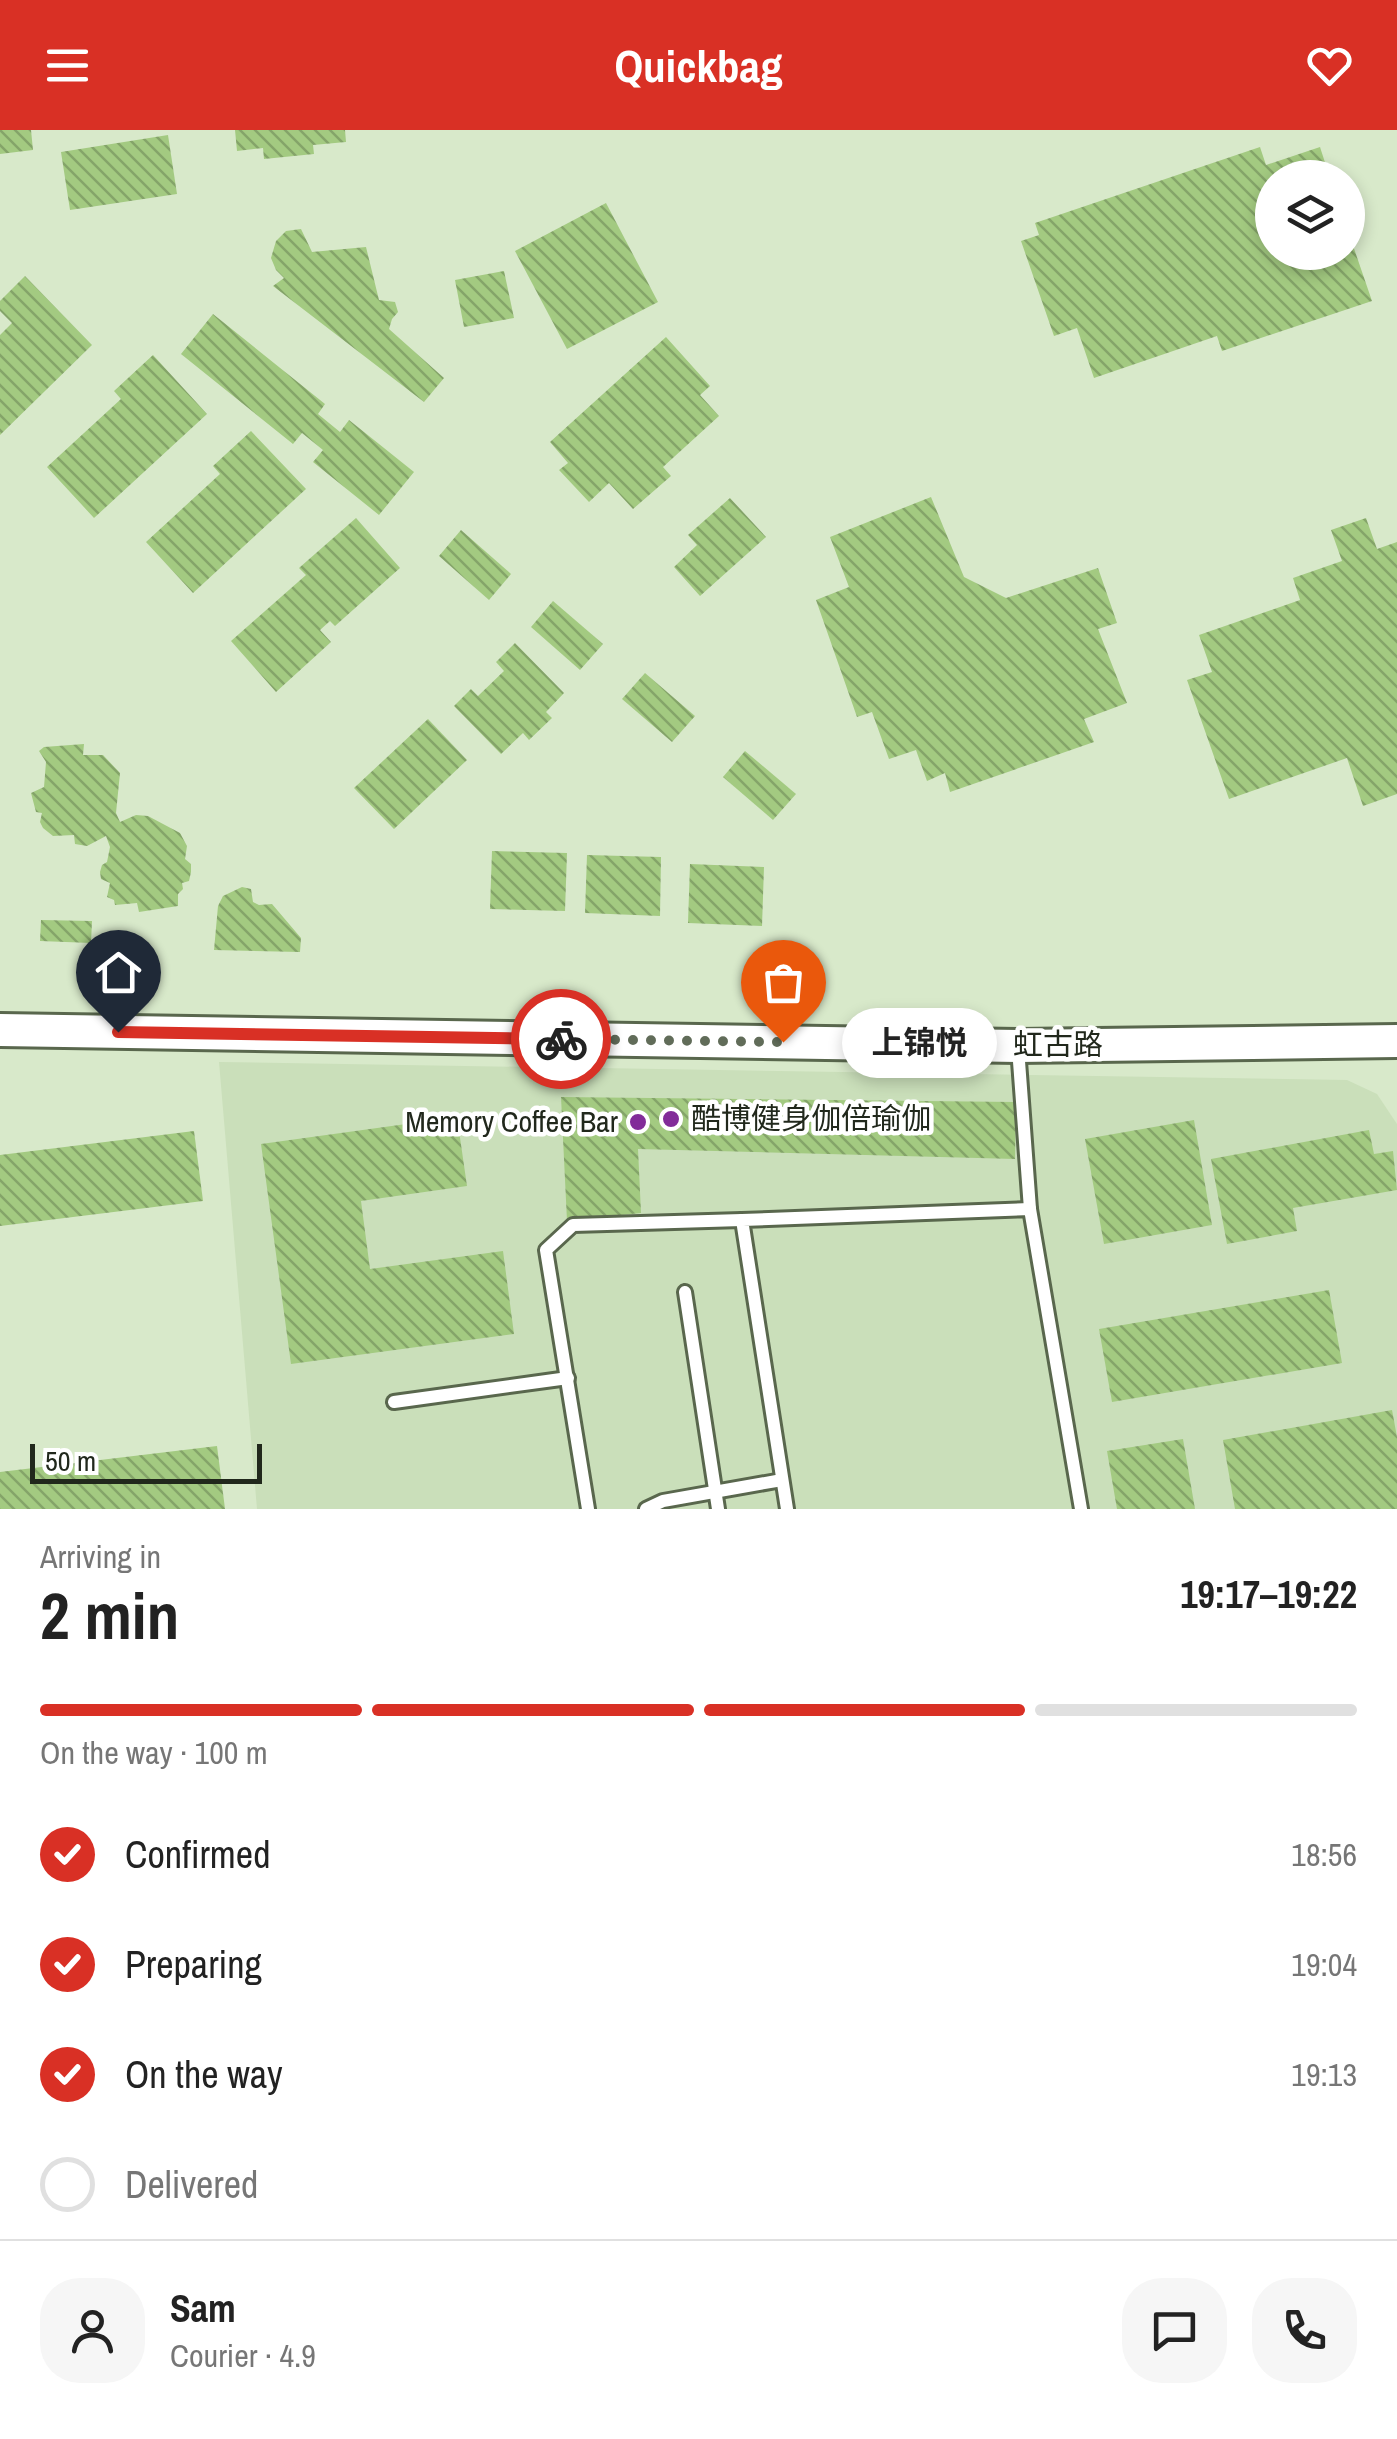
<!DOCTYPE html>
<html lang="en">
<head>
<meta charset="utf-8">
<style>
  body { margin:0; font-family:"Archivo Narrow","Noto Sans SC",sans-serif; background:#f6f6f6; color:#222; height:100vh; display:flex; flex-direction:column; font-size:38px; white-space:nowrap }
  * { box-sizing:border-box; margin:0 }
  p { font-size:32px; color:#767676 }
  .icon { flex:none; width:55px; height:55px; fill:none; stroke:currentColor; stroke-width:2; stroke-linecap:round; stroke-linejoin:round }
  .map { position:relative; height:1379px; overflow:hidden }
  .panel { display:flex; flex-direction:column; background:#fff; flex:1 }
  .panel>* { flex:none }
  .fabs { position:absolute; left:1255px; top:30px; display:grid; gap:20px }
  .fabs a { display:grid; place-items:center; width:110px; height:110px; border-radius:50%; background:#fff; box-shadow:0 5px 15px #0003; font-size:50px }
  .scale { position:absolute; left:30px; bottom:25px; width:232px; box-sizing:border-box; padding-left:10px; border:5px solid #21281c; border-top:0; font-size:28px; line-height:35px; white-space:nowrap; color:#21281c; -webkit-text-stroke:8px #fff; paint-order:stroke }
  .pin { position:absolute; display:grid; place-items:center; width:85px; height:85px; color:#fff; margin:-102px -42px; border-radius:50% 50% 50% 0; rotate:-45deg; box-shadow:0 0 10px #0007 }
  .pin .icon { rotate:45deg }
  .courier { position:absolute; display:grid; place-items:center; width:100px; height:100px; margin:-50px; border:8px solid #d93025; border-radius:50%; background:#fff; color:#222; box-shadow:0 2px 12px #0007 }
  .bubble { position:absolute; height:70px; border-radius:35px; background:#fff; box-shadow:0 5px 15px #0003; font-size:32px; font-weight:700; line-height:70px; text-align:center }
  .headline em { font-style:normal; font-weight:700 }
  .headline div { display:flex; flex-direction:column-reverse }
  .headline { display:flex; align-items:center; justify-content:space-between; height:170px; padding:0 40px }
  h1 { font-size:65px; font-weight:700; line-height:75px }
  .bar { display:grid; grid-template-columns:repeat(4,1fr); gap:15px 10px; align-content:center; height:120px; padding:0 40px }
  .bar i { height:12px; border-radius:8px; background:#e0e0e0 }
  .bar .active { background:#d93025 }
  .bar p { grid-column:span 4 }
  .line { display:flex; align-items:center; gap:25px; padding:0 40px; border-top:2px solid #e0e0e0 }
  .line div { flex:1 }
  .round { display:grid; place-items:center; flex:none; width:105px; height:105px; border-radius:40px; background:#f6f6f6 }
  ol { padding:0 40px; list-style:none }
  li { display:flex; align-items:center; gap:30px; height:110px }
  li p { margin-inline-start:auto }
  li .icon { padding:10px; border-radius:50%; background:#d93025; color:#fff; stroke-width:4 }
  li:last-child { color:#767676 }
  li i { width:55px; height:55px; border:5px solid #e0e0e0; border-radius:50% }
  header { display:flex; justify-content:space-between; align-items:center; height:130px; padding:0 40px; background:#d93025; color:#fff; font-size:45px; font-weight:700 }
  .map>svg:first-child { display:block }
  .built { fill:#cadfba }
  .building { fill:url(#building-back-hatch) }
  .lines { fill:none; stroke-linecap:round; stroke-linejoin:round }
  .service-casing { stroke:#59674d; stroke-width:18 }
  .tertiary-casing { stroke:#59674d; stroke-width:38 }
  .service { stroke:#fff; stroke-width:12 }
  .tertiary { stroke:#fff; stroke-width:32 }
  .done { stroke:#616c59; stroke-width:10; stroke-dasharray:0 18 }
  .route { stroke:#d93025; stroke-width:12 }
  .poi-dot { fill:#822c99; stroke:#fff; stroke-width:4 }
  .labels { text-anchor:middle; stroke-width:9; stroke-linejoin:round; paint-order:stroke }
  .street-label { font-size:30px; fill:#21281c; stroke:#fff }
  .poi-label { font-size:30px; fill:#21281c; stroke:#fff; text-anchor:start }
</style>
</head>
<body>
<header><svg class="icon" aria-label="menu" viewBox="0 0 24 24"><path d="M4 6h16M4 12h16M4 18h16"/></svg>Quickbag<svg class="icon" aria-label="heart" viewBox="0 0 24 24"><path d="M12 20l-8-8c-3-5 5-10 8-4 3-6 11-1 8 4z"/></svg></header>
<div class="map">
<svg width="1397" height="1379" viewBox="0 0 1397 1379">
  <defs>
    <pattern id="building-back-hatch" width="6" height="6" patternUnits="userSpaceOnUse" patternTransform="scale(2.5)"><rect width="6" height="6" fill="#a3ca81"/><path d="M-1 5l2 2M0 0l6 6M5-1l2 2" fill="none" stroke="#84a469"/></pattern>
  </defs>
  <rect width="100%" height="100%" fill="#d8e9ca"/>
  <polygon class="built" points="219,932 1347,950 1377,964 1397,994 1397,1379 257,1379"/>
  <g class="building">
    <polygon points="0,0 31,0 33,20 0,24"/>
    <polygon points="235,0 345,0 346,12 313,15 314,24 264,29 263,18 237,21"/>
    <polygon points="168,5 177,64 70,80 61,22"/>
    <polygon points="1260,17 1266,35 1320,17 1330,48 1272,48 1272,122 1348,122 1348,101 1372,171 1222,221 1217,206 1094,248 1077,198 1054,206 1021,111 1039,105 1035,93"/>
    <polygon points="606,73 658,172 567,219 515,121"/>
    <polygon points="301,99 312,122 366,117 379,170 395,172 398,182 392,189 389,199 444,248 424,272 273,156 284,148 276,140 271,128 276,111 286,101"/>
    <polygon points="504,141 514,188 464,197 455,150"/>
    <polygon points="25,146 92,215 0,305 0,205 12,193 0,181 0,171"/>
    <polygon points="213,184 325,274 318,284 340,302 349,290 414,342 379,385 313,332 323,320 302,303 293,314 181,224"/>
    <polygon points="666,207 710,256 700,265 719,286 663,337 671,346 633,379 609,353 589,372 559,340 568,333 550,312"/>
    <polygon points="153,225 207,284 94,388 47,337 121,269 114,261"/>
    <polygon points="251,301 306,359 193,463 146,412 220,344 213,336"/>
    <polygon points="931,367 964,447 1006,468 1098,438 1117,493 1098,499 1127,573 1084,589 1094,612 950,662 945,643 927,651 916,620 889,629 872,582 857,587 816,470 849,457 830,407"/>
    <polygon points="730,368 766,407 700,466 674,437 697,415 688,405"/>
    <polygon points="356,388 400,438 335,496 330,491 320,500 331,512 276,562 231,511 306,445 299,438"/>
    <polygon points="1366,388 1377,419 1397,412 1397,664 1363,676 1347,628 1229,669 1187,550 1212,542 1199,505 1300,470 1293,448 1342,431 1331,400"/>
    <polygon points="461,400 511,444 489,470 439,426"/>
    <polygon points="553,471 603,514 580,540 531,497"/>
    <polygon points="515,513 564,563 546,582 552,588 529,610 523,603 501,624 454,576 471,559 478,566 504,541 496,532"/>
    <polygon points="645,543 695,586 672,612 622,569"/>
    <polygon points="428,589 467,630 394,699 354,658"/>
    <polygon points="84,614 83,625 103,625 120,643 116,683 120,692 136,685 148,686 180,703 187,716 185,729 191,734 191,742 189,751 182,753 183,759 178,764 178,776 139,782 137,773 115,775 114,770 107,767 110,753 101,749 100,742 102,735 107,732 110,717 106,706 87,716 75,714 74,705 53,706 43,698 40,692 42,683 36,682 31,663 44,657 46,632 39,621 44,617"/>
    <polygon points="745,621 796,664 773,690 723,647"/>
    <polygon points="492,721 567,723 565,781 490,779"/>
    <polygon points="587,725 661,727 660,786 585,783"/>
    <polygon points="690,734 764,737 762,796 688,793"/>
    <polygon points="242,757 251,759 253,772 259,775 272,774 301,808 300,822 214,820 218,776 223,766"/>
    <polygon points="41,790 92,791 91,813 40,811"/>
    <polygon points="561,967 1016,972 1015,1029 638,1019 641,1083 567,1091"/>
    <polygon points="457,987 467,1056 361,1071 370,1139 503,1121 514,1204 291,1234 261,1014"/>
    <polygon points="1194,990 1212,1095 1104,1114 1085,1009"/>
    <polygon points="1369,1000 1374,1024 1393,1021 1397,1060 1293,1078 1297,1101 1227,1114 1211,1029"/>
    <polygon points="194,1001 203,1071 0,1096 0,1025"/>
    <polygon points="1329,1160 1342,1233 1112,1272 1099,1199"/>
    <polygon points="1392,1280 1397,1307 1397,1379 1235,1379 1223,1310"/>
    <polygon points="1183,1309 1195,1379 1117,1379 1107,1321"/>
    <polygon points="217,1316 225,1379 0,1379 0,1342"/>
  </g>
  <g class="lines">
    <g class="service-casing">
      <g id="service">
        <polyline points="1018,918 1030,1079"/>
        <polyline points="685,1162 718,1379"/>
        <polyline points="394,1272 568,1248"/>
        <polyline points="588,1379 546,1120 573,1095 742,1090"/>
        <polyline points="646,1379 663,1371 782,1350"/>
        <polyline points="787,1379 742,1090 1030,1079 1081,1379"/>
      </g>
    </g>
    <g class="tertiary-casing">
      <polyline id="tertiary" points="0,900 1018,916 1397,911"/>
    </g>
    <use href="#service" class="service"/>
    <use href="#tertiary" class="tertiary"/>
  </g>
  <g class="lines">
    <polyline class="done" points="561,909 783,912"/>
    <polyline class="route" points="118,902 561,909"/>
  </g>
  <g class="poi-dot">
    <circle cx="671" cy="989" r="10"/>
    <circle cx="638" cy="992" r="10"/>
  </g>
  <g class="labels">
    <g class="street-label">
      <text x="1058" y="925">虹古路</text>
    </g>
    <g class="poi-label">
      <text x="691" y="999">酷博健身伽倍瑜伽</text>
      <text x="618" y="1002" text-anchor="end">Memory Coffee Bar</text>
    </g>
  </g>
</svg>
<div class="fabs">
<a><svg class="icon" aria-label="layers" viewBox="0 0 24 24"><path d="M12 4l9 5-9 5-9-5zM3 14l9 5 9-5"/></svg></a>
</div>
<div class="scale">50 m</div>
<div class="pin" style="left:783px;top:912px;background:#ea580c"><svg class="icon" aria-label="bag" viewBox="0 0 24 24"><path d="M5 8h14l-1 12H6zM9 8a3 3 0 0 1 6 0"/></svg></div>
<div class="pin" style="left:118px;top:902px;background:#1f2937"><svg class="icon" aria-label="home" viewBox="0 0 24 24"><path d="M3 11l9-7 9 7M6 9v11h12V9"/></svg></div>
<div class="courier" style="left:561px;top:909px"><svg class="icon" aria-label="bike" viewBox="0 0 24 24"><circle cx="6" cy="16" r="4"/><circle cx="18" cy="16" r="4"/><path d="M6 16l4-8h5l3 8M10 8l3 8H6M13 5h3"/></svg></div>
<div class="bubble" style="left:842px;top:878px;width:155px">上锦悦</div>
</div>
<section class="panel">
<div class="headline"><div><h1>2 min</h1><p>Arriving in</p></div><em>19:17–19:22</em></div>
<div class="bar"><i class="active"></i><i class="active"></i><i class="active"></i><i></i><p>On the way · 100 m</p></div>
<ol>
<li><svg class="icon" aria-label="check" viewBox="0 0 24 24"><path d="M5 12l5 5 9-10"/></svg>Confirmed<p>18:56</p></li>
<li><svg class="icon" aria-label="check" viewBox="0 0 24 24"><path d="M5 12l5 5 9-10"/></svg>Preparing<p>19:04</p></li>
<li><svg class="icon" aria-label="check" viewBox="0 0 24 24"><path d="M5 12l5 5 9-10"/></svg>On the way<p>19:13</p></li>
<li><i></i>Delivered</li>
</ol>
<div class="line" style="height:180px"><a class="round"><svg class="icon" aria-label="person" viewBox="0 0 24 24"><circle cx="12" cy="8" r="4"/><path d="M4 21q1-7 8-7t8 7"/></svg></a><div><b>Sam</b><p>Courier · 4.9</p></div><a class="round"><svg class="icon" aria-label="chat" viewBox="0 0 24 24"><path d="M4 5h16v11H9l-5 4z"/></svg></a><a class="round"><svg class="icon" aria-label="phone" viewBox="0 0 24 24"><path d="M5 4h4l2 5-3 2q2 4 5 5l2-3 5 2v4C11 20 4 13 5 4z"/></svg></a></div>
</section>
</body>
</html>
